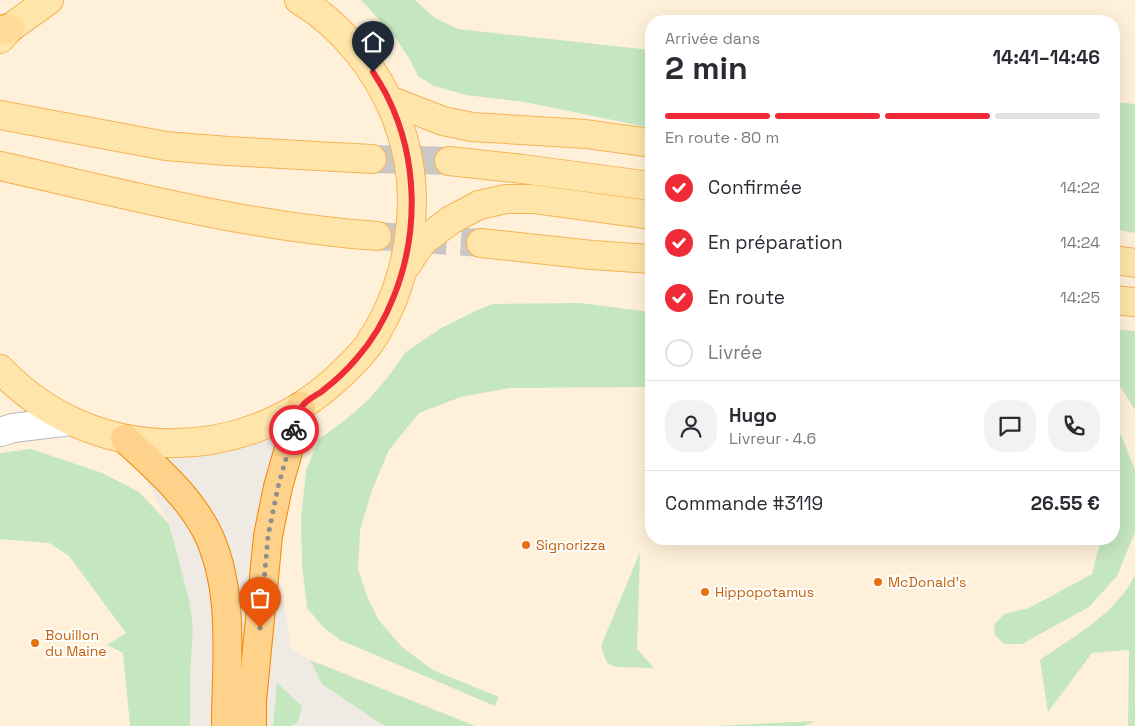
<!DOCTYPE html>
<html lang="fr">
<head>
<meta charset="utf-8">
<style>
  body { margin:0; font-family:"Space Grotesk",sans-serif; background:#f2f2f3; color:#2b2b33; height:100vh; display:flex; flex-direction:column; font-size:19px; white-space:nowrap }
  * { box-sizing:border-box; margin:0 }
  p { font-size:16px; color:#7c7c81 }
  .icon { flex:none; width:28px; height:28px; fill:none; stroke:currentColor; stroke-width:2; stroke-linecap:round; stroke-linejoin:round }
  .map { position:relative; flex:1; overflow:hidden }
  .drawer { position:absolute; left:645px; top:15px; width:475px; height:530px; display:flex; flex-direction:column; background:#fff; border-radius:20px; box-shadow:0 5px 20px #0002 }
  .drawer>* { flex:none }
  .pin { position:absolute; display:grid; place-items:center; width:42px; height:42px; color:#fff; margin:-51px -21px; border-radius:50% 50% 50% 0; rotate:-45deg; box-shadow:0 0 5px #0007 }
  .pin .icon { rotate:45deg }
  .courier { position:absolute; display:grid; place-items:center; width:50px; height:50px; margin:-25px; border:4px solid #ee2b36; border-radius:50%; background:#fff; color:#222; box-shadow:0 1px 6px #0007 }
  .head em { font-style:normal; font-weight:700 }
  .head div { display:flex; flex-direction:column-reverse }
  .head { display:flex; align-items:center; justify-content:space-between; height:85px; padding:0 20px }
  h1 { font-size:32px; font-weight:700; line-height:38px }
  .bar { display:grid; grid-template-columns:repeat(4,1fr); gap:8px 5px; align-content:center; height:60px; padding:0 20px }
  .bar i { height:6px; border-radius:4px; background:#e1e1e2 }
  .bar .on { background:#ee2b36 }
  .bar p { grid-column:span 4 }
  .line { display:flex; align-items:center; gap:12px; padding:0 20px; border-top:1px solid #e1e1e2 }
  .line div { flex:1 }
  .round { display:grid; place-items:center; flex:none; width:52px; height:52px; border-radius:20px; background:#f2f2f3 }
  ol { padding:0 20px; list-style:none }
  li { display:flex; align-items:center; gap:15px; height:55px }
  li p { margin-inline-start:auto }
  li .icon { padding:5px; border-radius:50%; background:#ee2b36; color:#fff; stroke-width:4 }
  li:last-child { color:#7c7c81 }
  li i { width:28px; height:28px; border:2px solid #e1e1e2; border-radius:50% }
  .map>svg:first-child { display:block }
  .commercial { fill:#fff1d9; fill-rule:evenodd }
  .green { fill:#c5e7c0 }
  .lines { fill:none; stroke-linecap:round; stroke-linejoin:round }
  .primary-tunnel { stroke:#cac8c4; stroke-width:28; stroke-dasharray:28 14; stroke-linecap:butt }
  .minor-casing { stroke:#b5b8bb; stroke-width:30 }
  .primary-casing { stroke:#f5b357; stroke-width:30 }
  .trunk-casing { stroke:#f38600; stroke-width:30 }
  .motorway-casing { stroke:#f38600; stroke-width:30 }
  .minor { stroke:#fff; stroke-width:28 }
  .primary { stroke:#ffe5a9; stroke-width:28 }
  .trunk { stroke:#ffdc9a; stroke-width:28 }
  .motorway { stroke:#ffd28b; stroke-width:28 }
  .done { stroke:#8f9191; stroke-width:5; stroke-dasharray:0 9 }
  .route { stroke:#ee2b36; stroke-width:6 }
  .food-dot { fill:#e8710a; stroke:#fff; stroke-width:2 }
  .labels { text-anchor:middle; stroke-width:4; stroke-linejoin:round; paint-order:stroke }
  .food-label { font-size:14px; fill:#c56008; stroke:#fff; text-anchor:start }
</style>
</head>
<body>
<div class="map">
<svg width="1135" height="726" viewBox="0 0 1135 726">
  <rect width="100%" height="100%" fill="#efebe4"/>
  <path class="commercial" d="M 0,0 L 1135,0 L 1135,726 L 475,726 L 310,660 L 291,649 L 285,609 L 268,536 L 301,407 L 274,421 L 125,439 L 169,524 L 189,599 L 193,628 L 190,677 L 190,726 L 0,726 ZM 651,21 L 1114,21 L 1114,539 L 651,539 Z"/>
  <g class="green">
    <polygon points="361,0 415,0 435,18 458,29 651,50 651,128 525,102 466,95 434,86 418,76 410,60 395,37"/>
    <polygon points="1114,102 1135,104 1135,233 1114,229"/>
    <polygon points="580,303 651,312 651,387 509,388 461,397 419,413 389,450 372,490 360,530 358,569 367,596 378,619 402,647 433,670 499,697 495,706 340,640 322,626 307,608 302,564 301,519 306,471 319,439 344,421 368,400 388,377 406,352 441,328 477,310 493,304"/>
    <polygon points="1114,329 1135,331 1135,410 1122,389 1114,381"/>
    <polygon points="1114,425 1119,430 1135,470 1135,532 1117,576 1089,607 1022,644 1004,644 995,635 994,625 1004,614 1029,608 1092,574 1101,539 1114,539"/>
    <polygon points="31,449 102,473 139,492 169,524 189,599 193,628 190,677 190,726 130,726 123,653 107,645 126,633 69,556 49,543 0,539 0,453"/>
    <polygon points="640,552 637,649 654,668 615,667 607,663 601,646"/>
    <path d="M 1135,575 L 1135,726 L 1128,726 L 1129,650 L 1092,653 L 1048,712 L 1040,660 C 1074,636 1116,614 1135,575 Z"/>
    <polygon points="310,660 475,726 387,726 375,720 322,684"/>
    <polygon points="277,683 302,706 298,722 291,726 273,726"/>
    <polygon points="815,721 804,726 713,726"/>
  </g>
  <g class="lines">
    <g class="primary-tunnel">
      <polyline points="372,159 449,161"/>
      <polyline points="377,236 481,243"/>
    </g>
    <g class="minor-casing">
      <polyline id="minor" points="0,432 13,428 71,421"/>
    </g>
    <g class="primary-casing">
      <g id="primary">
        <polyline points="0,39 10,28 49,0"/>
        <polyline points="389,100 443,121 472,127 586,134 651,143"/>
        <polyline points="0,115 166,146 228,151 372,159"/>
        <polyline points="449,161 523,169 651,186"/>
        <path d="M 0,166 C 124,194 249,227 377,236"/>
        <polyline points="481,243 592,255 651,259"/>
        <polyline points="1114,260 1135,263"/>
        <polyline points="406,266 413,255 423,241 451,220 479,205 506,199 533,199 651,215"/>
        <polyline points="1114,300 1135,302"/>
        <path d="M 0,369 C 91,465 239,467 335,380 C 347,369 360,357 369,344 C 392,311 406,269 410,230 C 415,191 410,153 396,117 C 377,70 343,26 299,0"/>
      </g>
    </g>
    <g class="trunk-casing">
      <polyline id="trunk" points="0,30 10,28"/>
    </g>
    <g class="motorway-casing">
      <g id="motorway">
        <path d="M 125,439 C 154,466 187,494 206,530 C 236,589 226,662 226,726"/>
        <polyline points="252,726 252,701 268,536 278,487 301,406"/>
      </g>
    </g>
    <use href="#minor" class="minor"/>
    <use href="#primary" class="primary"/>
    <use href="#trunk" class="trunk"/>
    <use href="#motorway" class="motorway"/>
  </g>
  <g class="lines">
    <polyline class="done" points="260,628 268,536 278,487 294,430"/>
    <path class="route" d="M 294,430 C 296,423 298,415 301,408 C 304,401 315,396 321,392 C 334,382 347,370 357,358 C 373,340 385,319 394,296 C 419,233 418,159 388,98 C 384,89 378,80 373,72"/>
  </g>
  <g class="food-dot">
    <circle cx="526" cy="545" r="5"/>
    <circle cx="878" cy="582" r="5"/>
    <circle cx="705" cy="592" r="5"/>
    <circle cx="35" cy="643" r="5"/>
  </g>
  <g class="labels">
    <g class="food-label">
      <text x="536" y="550">Signorizza</text>
      <text x="888" y="587">McDonald's</text>
      <text x="715" y="597">Hippopotamus</text>
      <text x="45" y="640">Bouillon<tspan x="45" dy="16">du Maine</tspan></text>
    </g>
  </g>
</svg>
<div class="pin" style="left:260px;top:628px;background:#ea580c"><svg class="icon" aria-label="bag" viewBox="0 0 24 24"><path d="M5 8h14l-1 12H6zM9 8a3 3 0 0 1 6 0"/></svg></div>
<div class="pin" style="left:373px;top:72px;background:#1f2937"><svg class="icon" aria-label="home" viewBox="0 0 24 24"><path d="M3 11l9-7 9 7M6 9v11h12V9"/></svg></div>
<div class="courier" style="left:294px;top:430px"><svg class="icon" aria-label="bike" viewBox="0 0 24 24"><circle cx="6" cy="16" r="4"/><circle cx="18" cy="16" r="4"/><path d="M6 16l4-8h5l3 8M10 8l3 8H6M13 5h3"/></svg></div>
<section class="drawer">
<div class="head"><div><h1>2 min</h1><p>Arrivée dans</p></div><em>14:41–14:46</em></div>
<div class="bar"><i class="on"></i><i class="on"></i><i class="on"></i><i></i><p>En route · 80 m</p></div>
<ol>
<li><svg class="icon" aria-label="check" viewBox="0 0 24 24"><path d="M5 12l5 5 9-10"/></svg>Confirmée<p>14:22</p></li>
<li><svg class="icon" aria-label="check" viewBox="0 0 24 24"><path d="M5 12l5 5 9-10"/></svg>En préparation<p>14:24</p></li>
<li><svg class="icon" aria-label="check" viewBox="0 0 24 24"><path d="M5 12l5 5 9-10"/></svg>En route<p>14:25</p></li>
<li><i></i>Livrée</li>
</ol>
<div class="line" style="height:90px"><a class="round"><svg class="icon" aria-label="person" viewBox="0 0 24 24"><circle cx="12" cy="8" r="4"/><path d="M4 21q1-7 8-7t8 7"/></svg></a><div><b>Hugo</b><p>Livreur · 4.6</p></div><a class="round"><svg class="icon" aria-label="chat" viewBox="0 0 24 24"><path d="M4 5h16v11H9l-5 4z"/></svg></a><a class="round"><svg class="icon" aria-label="phone" viewBox="0 0 24 24"><path d="M5 4h4l2 5-3 2q2 4 5 5l2-3 5 2v4C11 20 4 13 5 4z"/></svg></a></div>
<div class="line" style="height:65px"><div>Commande #3119</div><b>26.55 €</b></div>
</section>
</div>
</body>
</html>
